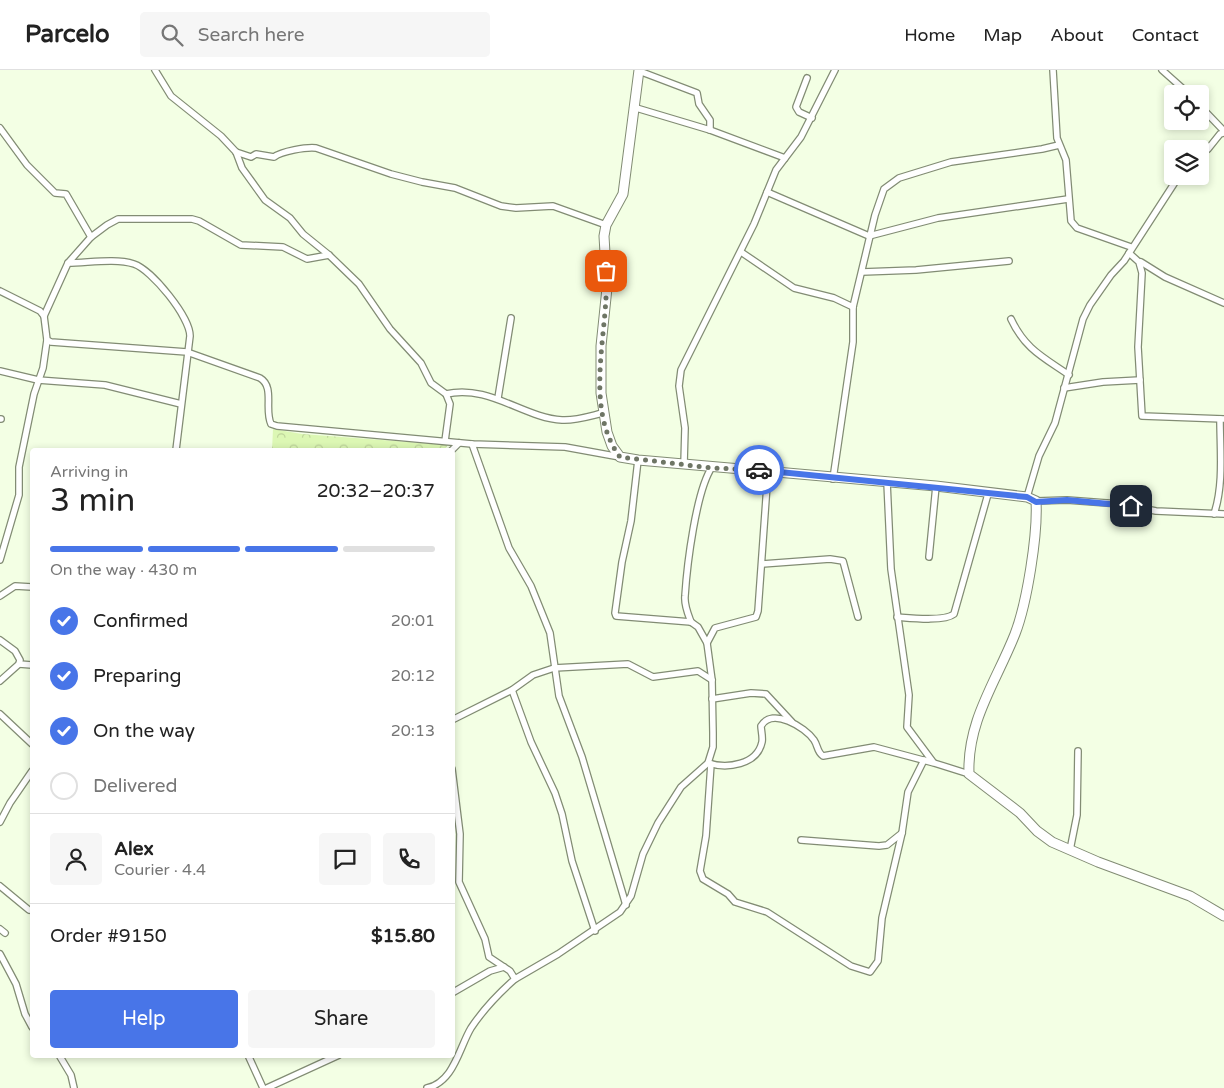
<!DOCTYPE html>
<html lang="en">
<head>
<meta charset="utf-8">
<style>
  body { margin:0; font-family:"Varela Round",sans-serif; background:#f6f6f6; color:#222; height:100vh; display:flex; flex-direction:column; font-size:19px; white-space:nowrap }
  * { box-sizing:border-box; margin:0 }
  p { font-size:16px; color:#767676 }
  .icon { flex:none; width:28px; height:28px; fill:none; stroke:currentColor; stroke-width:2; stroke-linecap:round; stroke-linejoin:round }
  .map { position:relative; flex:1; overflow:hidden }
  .drawer { position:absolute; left:30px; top:378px; width:425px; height:610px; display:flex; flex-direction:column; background:#fff; border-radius:5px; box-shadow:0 2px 8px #0003 }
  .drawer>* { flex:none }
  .controls { position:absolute; left:1164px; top:15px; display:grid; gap:10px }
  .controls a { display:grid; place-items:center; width:45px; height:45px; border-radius:5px; background:#fff; box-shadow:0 2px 8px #0003; font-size:25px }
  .pin { position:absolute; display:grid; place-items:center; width:42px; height:42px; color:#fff; margin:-21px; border-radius:10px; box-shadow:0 2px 8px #0006 }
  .courier { position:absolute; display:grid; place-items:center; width:50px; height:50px; margin:-25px; border:4px solid #4875e8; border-radius:50%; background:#fff; color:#222; box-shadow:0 1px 6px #0007 }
  .head em { font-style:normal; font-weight:600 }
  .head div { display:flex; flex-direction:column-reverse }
  .head { display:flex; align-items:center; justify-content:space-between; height:85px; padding:0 20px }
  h1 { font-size:32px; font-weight:600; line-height:38px }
  .bar { display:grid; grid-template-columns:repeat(4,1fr); gap:8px 5px; align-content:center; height:60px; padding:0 20px }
  .bar i { height:6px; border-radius:4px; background:#e0e0e0 }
  .bar .current { background:#4875e8 }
  .bar p { grid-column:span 4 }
  .line { display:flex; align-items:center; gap:12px; padding:0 20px; border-top:1px solid #e0e0e0 }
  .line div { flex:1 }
  .round { display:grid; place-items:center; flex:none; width:52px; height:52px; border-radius:5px; background:#f6f6f6 }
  ol { padding:0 20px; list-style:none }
  li { display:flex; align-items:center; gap:15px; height:55px }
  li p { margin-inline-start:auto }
  li .icon { padding:5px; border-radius:50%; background:#4875e8; color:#fff; stroke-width:4 }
  li:last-child { color:#767676 }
  li i { width:28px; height:28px; border:2px solid #e0e0e0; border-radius:50% }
  .action { display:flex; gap:10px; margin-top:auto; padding:10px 20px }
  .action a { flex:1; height:58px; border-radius:5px; background:#4875e8; color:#fff; font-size:20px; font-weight:600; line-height:58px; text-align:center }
  .action a+a { background:#f6f6f6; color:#222 }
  header { display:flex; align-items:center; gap:30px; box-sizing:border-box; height:70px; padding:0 25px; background:#fff; border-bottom:1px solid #e0e0e0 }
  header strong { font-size:24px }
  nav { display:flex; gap:28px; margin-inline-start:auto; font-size:18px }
  .search { width:350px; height:45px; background:#f6f6f6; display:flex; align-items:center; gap:12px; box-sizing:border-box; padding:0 18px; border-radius:5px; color:#767676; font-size:19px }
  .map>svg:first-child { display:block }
  .forest { fill:url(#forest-crowns) }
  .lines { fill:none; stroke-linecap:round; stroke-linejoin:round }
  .street-casing { stroke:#828c74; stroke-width:8 }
  .secondary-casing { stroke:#828c74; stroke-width:11 }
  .street { stroke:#fff; stroke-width:5.5 }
  .secondary { stroke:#fff; stroke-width:9 }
  .done { stroke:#6e7565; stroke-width:5; stroke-dasharray:0 9 }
  .route { stroke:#4875e8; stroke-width:6 }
</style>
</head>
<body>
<header>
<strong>Parcelo</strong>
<div class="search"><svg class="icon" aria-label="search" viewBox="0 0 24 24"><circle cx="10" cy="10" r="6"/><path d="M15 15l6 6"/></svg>Search here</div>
<nav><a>Home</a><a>Map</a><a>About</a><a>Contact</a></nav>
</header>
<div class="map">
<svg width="1224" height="1018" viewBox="0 0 1224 1018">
  <defs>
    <pattern id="forest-crowns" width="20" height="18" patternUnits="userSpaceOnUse" patternTransform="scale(1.25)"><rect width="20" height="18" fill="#dcf7b4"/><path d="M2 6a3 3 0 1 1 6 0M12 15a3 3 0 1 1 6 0" fill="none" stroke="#bdd49a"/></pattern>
  </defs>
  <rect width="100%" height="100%" fill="#f3ffe4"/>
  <polygon class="forest" points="273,359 302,364 448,375 444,380 272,380"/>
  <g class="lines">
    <g class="street-casing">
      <g id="street">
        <polyline points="155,0 171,26 221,66 236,82 242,98 265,130 290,148 303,164 329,185 359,214 390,259 421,293 431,313 446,324 450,334 445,371"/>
        <polyline points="1053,0 1057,68 1066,90 1071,151 1077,158 1131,177"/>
        <polyline points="1162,0 1189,24"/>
        <polyline points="639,1 697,23 699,34 710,50 710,60"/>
        <polyline points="807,8 796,37 799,42 812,48"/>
        <polyline points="1200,36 1224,61"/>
        <polyline points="633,37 710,60 785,88"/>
        <polyline points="0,58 27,95 55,123 66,124 91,167"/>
        <path d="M 236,82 L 251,87 L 256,84 L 274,87 C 282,81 306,77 316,78 L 391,104 L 422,112 L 455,118 L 501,136 L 516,138 L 553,136 L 606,155"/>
        <polyline points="1200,85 1208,79 1220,64 1224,63"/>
        <polyline points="767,122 869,166 938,148 1068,129"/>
        <polyline points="741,182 794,218 834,228 853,237"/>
        <polyline points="1129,183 1139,192 1142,203 1138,277 1142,346 1224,349"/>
        <polyline points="1141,192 1165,207 1224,233"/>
        <path d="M 68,193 C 88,193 115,188 134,194 C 152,200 190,247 190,266 L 176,380"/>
        <polyline points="862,202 916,200 1009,191"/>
        <path d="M 0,221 L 40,241 L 44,246 L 47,270 L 51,272 L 187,282 L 260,308 C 275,317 264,339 271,354 L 277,356 L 472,374 L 565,377 L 620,387"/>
        <polyline points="44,246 68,193 91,167 107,155 118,149 192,149 199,151 241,175 283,177 307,189 329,185"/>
        <path d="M 1011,249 C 1025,279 1043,287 1069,305"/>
        <polyline points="0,301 38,310 105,315 181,334"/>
        <polyline points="1064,318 1103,312 1140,310"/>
        <path d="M 446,324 C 489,314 524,348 562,350 C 575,351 590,346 603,343"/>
        <polyline points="498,328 511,248"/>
        <polyline points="0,349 1,349"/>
        <polyline points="472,374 509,478 531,516 550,563 559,626 582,687 626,835"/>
        <polyline points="452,380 459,373"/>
        <polyline points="638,390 631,451 622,492 615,543 616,546 691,552 698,557 707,573"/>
        <polyline points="684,394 685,358 679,316 681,300 754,154 776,100 801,67 835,0"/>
        <polyline points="833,409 853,272 853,237 875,145 884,119 899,108 951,92 1042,79 1059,75"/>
        <polyline points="887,412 891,499 909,625 907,657 933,692"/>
        <polyline points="1027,427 1039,386 1055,353 1083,249 1090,235 1111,205 1124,191 1179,106"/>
        <polyline points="1036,431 1067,430 1120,434 1156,441 1224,444"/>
        <path d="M 1214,444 C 1224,415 1220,379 1220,349"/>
        <polyline points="929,487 936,416"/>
        <polyline points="0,490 19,425 19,397 34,324 43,298 47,270"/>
        <polyline points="762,494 830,489 843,491 858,547"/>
        <polyline points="0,526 15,516 32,517"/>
        <path d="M 897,547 C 910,548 944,552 954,544 L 988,424"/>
        <path d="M 691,552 C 688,544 684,535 685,526 C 687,495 696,421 712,397"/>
        <polyline points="0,570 15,581 20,590 19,594 0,611"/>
        <polyline points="19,594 32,595"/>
        <polyline points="512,620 531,672 555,723 562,744 572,791 595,861"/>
        <polyline points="712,629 751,623 766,624 792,652"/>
        <polyline points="0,644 32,674"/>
        <polyline points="452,650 512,620 533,605 554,598 628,594 653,607 698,601 712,610"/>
        <path d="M 708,693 C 727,699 757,695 762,672 C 763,667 761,660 761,656 C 772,637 805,657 814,670 C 818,676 817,682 823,686 L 874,677 L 934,693 L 969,704"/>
        <polyline points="711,694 706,766 700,801 703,809 728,824 735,832 767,842 851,896 870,902 878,891 882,848 902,763 908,722 924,690"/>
        <polyline points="452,699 460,764 459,812 485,869 489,887 510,901 515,909"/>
        <polyline points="0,752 10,733 32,701"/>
        <polyline points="801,770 879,776 887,775 902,763"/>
        <polyline points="1070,780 1077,745 1078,681"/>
        <polyline points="0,816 29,840"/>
        <polyline points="0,859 5,863"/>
        <polyline points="0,884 16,914 25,944 32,957"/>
        <polyline points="452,923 490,901 504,897"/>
        <polyline points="59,985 71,1005 74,1018"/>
        <polyline points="248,985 263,1018"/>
        <polyline points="267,1018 339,985"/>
        <path d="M 427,1018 C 454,1012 459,978 471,958 C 483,940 499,923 515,909 L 558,884 L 620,842 L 631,826 L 643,784 L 658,753 L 681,717 L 708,693 L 713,677 L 713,663 L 712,610 L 707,573 L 715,558 L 756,547 L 758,541 L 768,401"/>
      </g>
    </g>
    <g class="secondary-casing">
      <path id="secondary" d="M 639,0 L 623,124 L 606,155 L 604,166 L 607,218 L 601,276 L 601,323 L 607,362 L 612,376 L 620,387 L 638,390 L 936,416 L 1027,427 L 1036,431 C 1038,464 1027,533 1015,564 C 996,612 967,651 969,704 L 1020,743 L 1037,761 L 1052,772 L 1098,792 L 1190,826 L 1224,846"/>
    </g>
    <use href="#street" class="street"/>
    <use href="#secondary" class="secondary"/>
  </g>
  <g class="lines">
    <path class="done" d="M 606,201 C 610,259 582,336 620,387 L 712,398 L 759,400"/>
    <polyline class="route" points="759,400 1027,427 1036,432 1067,430 1131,436"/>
  </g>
</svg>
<div class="controls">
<a><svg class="icon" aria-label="locate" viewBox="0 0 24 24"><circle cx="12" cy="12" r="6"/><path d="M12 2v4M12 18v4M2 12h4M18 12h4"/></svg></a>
<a><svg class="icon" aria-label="layers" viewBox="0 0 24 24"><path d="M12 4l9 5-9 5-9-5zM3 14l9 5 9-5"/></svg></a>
</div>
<div class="pin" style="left:606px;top:201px;background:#ea580c"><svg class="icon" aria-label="bag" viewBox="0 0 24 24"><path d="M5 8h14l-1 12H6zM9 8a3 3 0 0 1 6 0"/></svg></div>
<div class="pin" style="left:1131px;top:436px;background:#1f2937"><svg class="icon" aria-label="home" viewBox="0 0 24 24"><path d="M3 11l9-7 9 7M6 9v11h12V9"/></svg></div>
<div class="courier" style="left:759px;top:400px"><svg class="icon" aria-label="car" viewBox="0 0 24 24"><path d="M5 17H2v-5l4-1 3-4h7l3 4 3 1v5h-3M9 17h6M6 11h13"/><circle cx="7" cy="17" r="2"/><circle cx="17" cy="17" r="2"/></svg></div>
<section class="drawer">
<div class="head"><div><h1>3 min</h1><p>Arriving in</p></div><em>20:32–20:37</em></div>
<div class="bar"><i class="current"></i><i class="current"></i><i class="current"></i><i></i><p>On the way · 430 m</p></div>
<ol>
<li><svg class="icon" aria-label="check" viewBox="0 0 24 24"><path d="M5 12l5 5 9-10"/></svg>Confirmed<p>20:01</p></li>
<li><svg class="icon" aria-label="check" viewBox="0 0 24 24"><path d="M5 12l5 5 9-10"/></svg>Preparing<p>20:12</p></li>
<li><svg class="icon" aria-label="check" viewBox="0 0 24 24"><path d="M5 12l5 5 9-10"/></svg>On the way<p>20:13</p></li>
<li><i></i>Delivered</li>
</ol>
<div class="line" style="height:90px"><a class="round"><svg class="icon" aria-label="person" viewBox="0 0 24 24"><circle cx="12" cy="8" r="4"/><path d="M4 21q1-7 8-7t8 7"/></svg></a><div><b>Alex</b><p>Courier · 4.4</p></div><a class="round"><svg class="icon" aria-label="chat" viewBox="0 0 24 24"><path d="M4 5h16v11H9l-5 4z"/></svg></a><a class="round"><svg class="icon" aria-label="phone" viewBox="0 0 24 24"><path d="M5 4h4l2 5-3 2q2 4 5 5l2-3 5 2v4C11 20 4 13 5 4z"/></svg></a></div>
<div class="line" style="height:65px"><div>Order #9150</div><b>$15.80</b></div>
<div class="action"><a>Help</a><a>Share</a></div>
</section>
</div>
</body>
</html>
